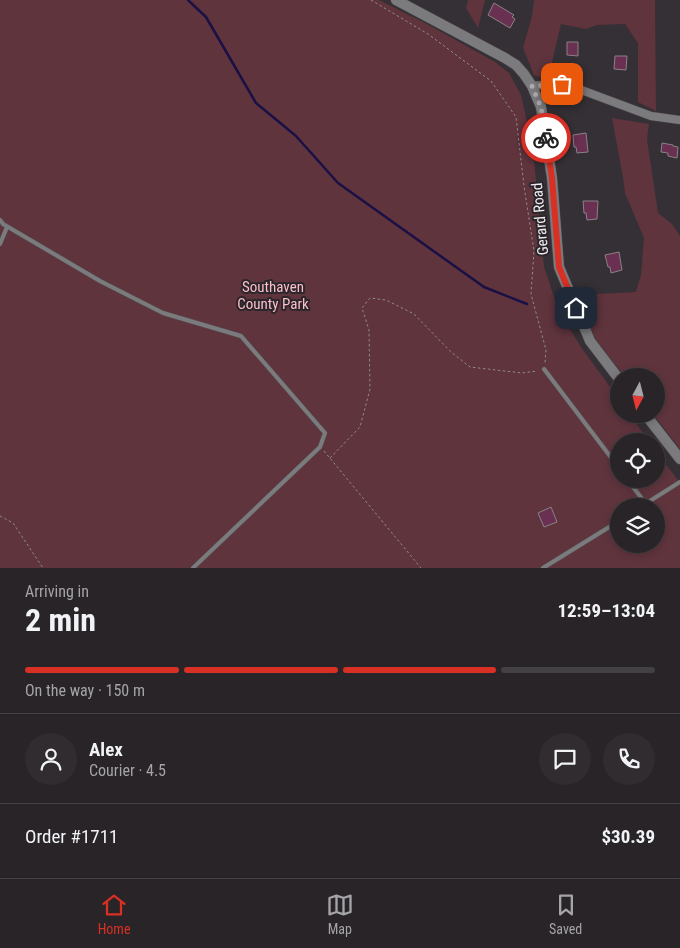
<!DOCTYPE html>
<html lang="en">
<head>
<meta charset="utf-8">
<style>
  body { margin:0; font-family:"Roboto Condensed",sans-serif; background:#302c30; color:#f1f3f6; height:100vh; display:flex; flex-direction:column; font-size:19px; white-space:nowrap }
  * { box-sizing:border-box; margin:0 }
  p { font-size:16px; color:#a5a4a8 }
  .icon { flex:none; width:28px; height:28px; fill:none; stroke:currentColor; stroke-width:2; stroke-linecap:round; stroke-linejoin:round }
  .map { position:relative; height:568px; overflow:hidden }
  .drawer { display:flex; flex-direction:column; background:#282428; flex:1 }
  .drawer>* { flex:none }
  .needle { width:32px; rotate:187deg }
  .buttons { position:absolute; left:610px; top:368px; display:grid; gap:10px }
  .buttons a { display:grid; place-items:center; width:55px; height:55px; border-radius:50%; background:#282428; box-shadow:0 2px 8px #0003,0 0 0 1px #444145; font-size:25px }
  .pin { position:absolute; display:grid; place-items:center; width:42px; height:42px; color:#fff; margin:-21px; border-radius:10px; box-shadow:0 2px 8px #0006 }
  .courier { position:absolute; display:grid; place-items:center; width:50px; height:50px; margin:-25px; border:4px solid #d93025; border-radius:50%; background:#fff; color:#222; box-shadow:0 1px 6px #0007 }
  .head em { font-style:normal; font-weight:700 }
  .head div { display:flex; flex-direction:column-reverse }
  .head { display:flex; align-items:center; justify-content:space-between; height:85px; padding:0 25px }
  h1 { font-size:32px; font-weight:700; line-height:38px }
  .bar { display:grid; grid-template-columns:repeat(4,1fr); gap:8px 5px; align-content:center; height:60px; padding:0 25px }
  .bar i { height:6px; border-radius:4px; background:#444145 }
  .bar .selected { background:#d93025 }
  .bar p { grid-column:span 4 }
  .line { display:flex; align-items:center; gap:12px; padding:0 25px; border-top:1px solid #444145 }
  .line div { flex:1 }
  .round { display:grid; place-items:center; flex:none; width:52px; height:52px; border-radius:26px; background:#302c30 }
  .tabs { display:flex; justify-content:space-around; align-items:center; height:70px; border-top:1px solid #444145; background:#282428; font-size:14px; color:#a5a4a8 }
  .tabs a { display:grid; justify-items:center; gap:2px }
  .tabs .selected { color:#d93025 }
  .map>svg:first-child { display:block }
  .green { fill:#5f343d; fill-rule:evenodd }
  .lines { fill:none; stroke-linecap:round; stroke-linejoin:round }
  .stream { stroke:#1a1045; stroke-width:2.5 }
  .building { fill:#693051; stroke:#8a8286 }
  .service-casing { stroke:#534e53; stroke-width:5 }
  .minor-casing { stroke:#534e53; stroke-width:9 }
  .tertiary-casing { stroke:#534e53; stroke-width:11 }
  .path { stroke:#8f8b8f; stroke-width:1; stroke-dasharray:2.5 2.5; stroke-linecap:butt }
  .service { stroke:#7b7a7d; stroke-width:4 }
  .minor { stroke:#7b7a7d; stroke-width:8 }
  .tertiary { stroke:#7b7a7d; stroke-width:10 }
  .done { stroke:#aeaaae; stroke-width:5; stroke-dasharray:0 9 }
  .route { stroke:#d93025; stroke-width:6 }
  .labels { text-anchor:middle; stroke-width:4; stroke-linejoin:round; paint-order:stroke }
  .street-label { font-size:15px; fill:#efecef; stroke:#2b262b }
  .park-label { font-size:15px; fill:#fdbec9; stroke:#2b262b }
</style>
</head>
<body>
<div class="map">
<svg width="680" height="568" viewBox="0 0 680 568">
  <rect width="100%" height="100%" fill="#353035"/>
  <g class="green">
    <path d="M 0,0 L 379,0 L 427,24 L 495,62 L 509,73 L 521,95 L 533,149 L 544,267 L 559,312 L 583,350 L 619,399 L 619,414 L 629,414 L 649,441 L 619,441 L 619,479 L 656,479 L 656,451 L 680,483 L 680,568 L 0,568 ZM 619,506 L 656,506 L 656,544 L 619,544 Z"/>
    <polygon points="468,0 485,0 478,28 466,8"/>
    <polygon points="534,0 655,0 656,111 638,102 638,43 625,24 597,25 586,29 561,24 552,62 551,81 534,75 523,48 532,16"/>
    <polygon points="612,118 649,124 647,139 658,213 672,224 680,236 680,449 653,414 656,414 656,376 624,376 595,338 577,295 636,292 641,275 644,238 625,193 623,177"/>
  </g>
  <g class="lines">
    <polyline class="stream" points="188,0 206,17 256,103 296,136 338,183 484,287 527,304"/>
  </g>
  <g class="building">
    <polygon points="494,3 514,15 512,17 515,19 510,28 488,15"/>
    <polygon points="567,42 578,42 578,56 567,55"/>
    <polygon points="615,56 627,56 626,70 614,69"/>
    <polygon points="586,133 588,152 577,153 576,147 574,147 573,135"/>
    <polygon points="662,143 673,145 673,146 678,147 677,158 668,156 668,153 661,152"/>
    <polygon points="583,201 598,201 597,219 587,220 586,213 584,213"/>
    <polygon points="619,252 622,270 611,273 610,267 608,267 605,255"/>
    <polygon points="551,507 557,522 544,527 538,513"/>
  </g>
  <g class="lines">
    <g class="service-casing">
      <g id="service">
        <polyline points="0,220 3,224 100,281 163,313 241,336 325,433 320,447 193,568"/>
        <polyline points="0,244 7,227"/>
        <polyline points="544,369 619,468"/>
        <polyline points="627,479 646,504"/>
        <polyline points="642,506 680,482"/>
        <polyline points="543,568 619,521"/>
      </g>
    </g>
    <g class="minor-casing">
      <polyline id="minor" points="532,86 562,83 568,85 651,116 680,120"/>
    </g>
    <g class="tertiary-casing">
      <g id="tertiary">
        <polyline points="396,0 505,58 516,65 524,74 532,86 541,107 552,178 559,267 590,341 619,379"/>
        <polyline points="645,414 680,459"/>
      </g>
    </g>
    <g class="path">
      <polyline points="371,0 428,34 491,81 516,117 524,186 534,251 531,294 546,350 545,363"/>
      <polyline points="324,451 421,568"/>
      <polyline points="330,458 360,427 370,389 369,330 362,308 370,298 386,300 414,314 451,352 470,367 522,373 537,371"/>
      <polyline points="0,516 13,523 43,568"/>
    </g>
    <use href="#service" class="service"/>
    <use href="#minor" class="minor"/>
    <use href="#tertiary" class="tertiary"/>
  </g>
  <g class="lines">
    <polyline class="done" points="546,138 541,107 532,86 562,84"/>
    <polyline class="route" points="546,138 552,178 559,267 576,308"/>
  </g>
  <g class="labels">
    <g class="street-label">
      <text transform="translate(540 219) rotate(-95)" y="5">Gerard Road</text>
    </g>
    <g class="park-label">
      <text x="273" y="292">Southaven<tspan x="273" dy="17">County Park</tspan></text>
    </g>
  </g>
</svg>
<div class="buttons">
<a><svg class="needle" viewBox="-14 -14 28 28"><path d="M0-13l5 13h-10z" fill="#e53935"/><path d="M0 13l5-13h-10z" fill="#a5a4a8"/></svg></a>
<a><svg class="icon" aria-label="locate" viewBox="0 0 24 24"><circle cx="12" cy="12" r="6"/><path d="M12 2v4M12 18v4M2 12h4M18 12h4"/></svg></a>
<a><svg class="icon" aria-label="layers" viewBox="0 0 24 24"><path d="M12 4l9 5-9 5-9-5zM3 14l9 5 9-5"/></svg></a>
</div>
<div class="pin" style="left:562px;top:84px;background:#ea580c"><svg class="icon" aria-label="bag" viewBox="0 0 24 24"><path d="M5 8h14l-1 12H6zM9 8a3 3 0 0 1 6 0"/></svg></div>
<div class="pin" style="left:576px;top:308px;background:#1f2937"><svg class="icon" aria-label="home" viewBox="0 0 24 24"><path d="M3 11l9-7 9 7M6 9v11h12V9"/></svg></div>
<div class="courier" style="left:546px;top:138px"><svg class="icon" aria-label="bike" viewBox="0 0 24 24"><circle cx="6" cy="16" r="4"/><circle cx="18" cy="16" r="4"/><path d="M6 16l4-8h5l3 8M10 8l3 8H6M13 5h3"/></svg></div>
</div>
<section class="drawer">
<div class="head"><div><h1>2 min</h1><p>Arriving in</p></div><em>12:59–13:04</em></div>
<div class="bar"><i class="selected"></i><i class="selected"></i><i class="selected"></i><i></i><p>On the way · 150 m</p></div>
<div class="line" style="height:90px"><a class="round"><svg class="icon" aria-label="person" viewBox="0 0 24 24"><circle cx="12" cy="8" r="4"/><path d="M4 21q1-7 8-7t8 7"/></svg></a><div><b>Alex</b><p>Courier · 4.5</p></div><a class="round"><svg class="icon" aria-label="chat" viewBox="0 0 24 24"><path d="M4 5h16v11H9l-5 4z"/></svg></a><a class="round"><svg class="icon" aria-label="phone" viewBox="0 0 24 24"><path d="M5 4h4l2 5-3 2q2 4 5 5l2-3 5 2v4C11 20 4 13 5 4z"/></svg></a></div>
<div class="line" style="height:65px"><div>Order #1711</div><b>$30.39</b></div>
</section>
<nav class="tabs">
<a class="selected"><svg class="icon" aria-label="home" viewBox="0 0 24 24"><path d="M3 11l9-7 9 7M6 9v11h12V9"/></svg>Home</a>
<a><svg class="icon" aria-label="map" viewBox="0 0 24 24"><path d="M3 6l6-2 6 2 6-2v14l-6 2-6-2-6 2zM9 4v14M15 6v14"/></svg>Map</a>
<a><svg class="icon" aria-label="saved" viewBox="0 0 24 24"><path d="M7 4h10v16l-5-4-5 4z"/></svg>Saved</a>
</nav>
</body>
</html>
